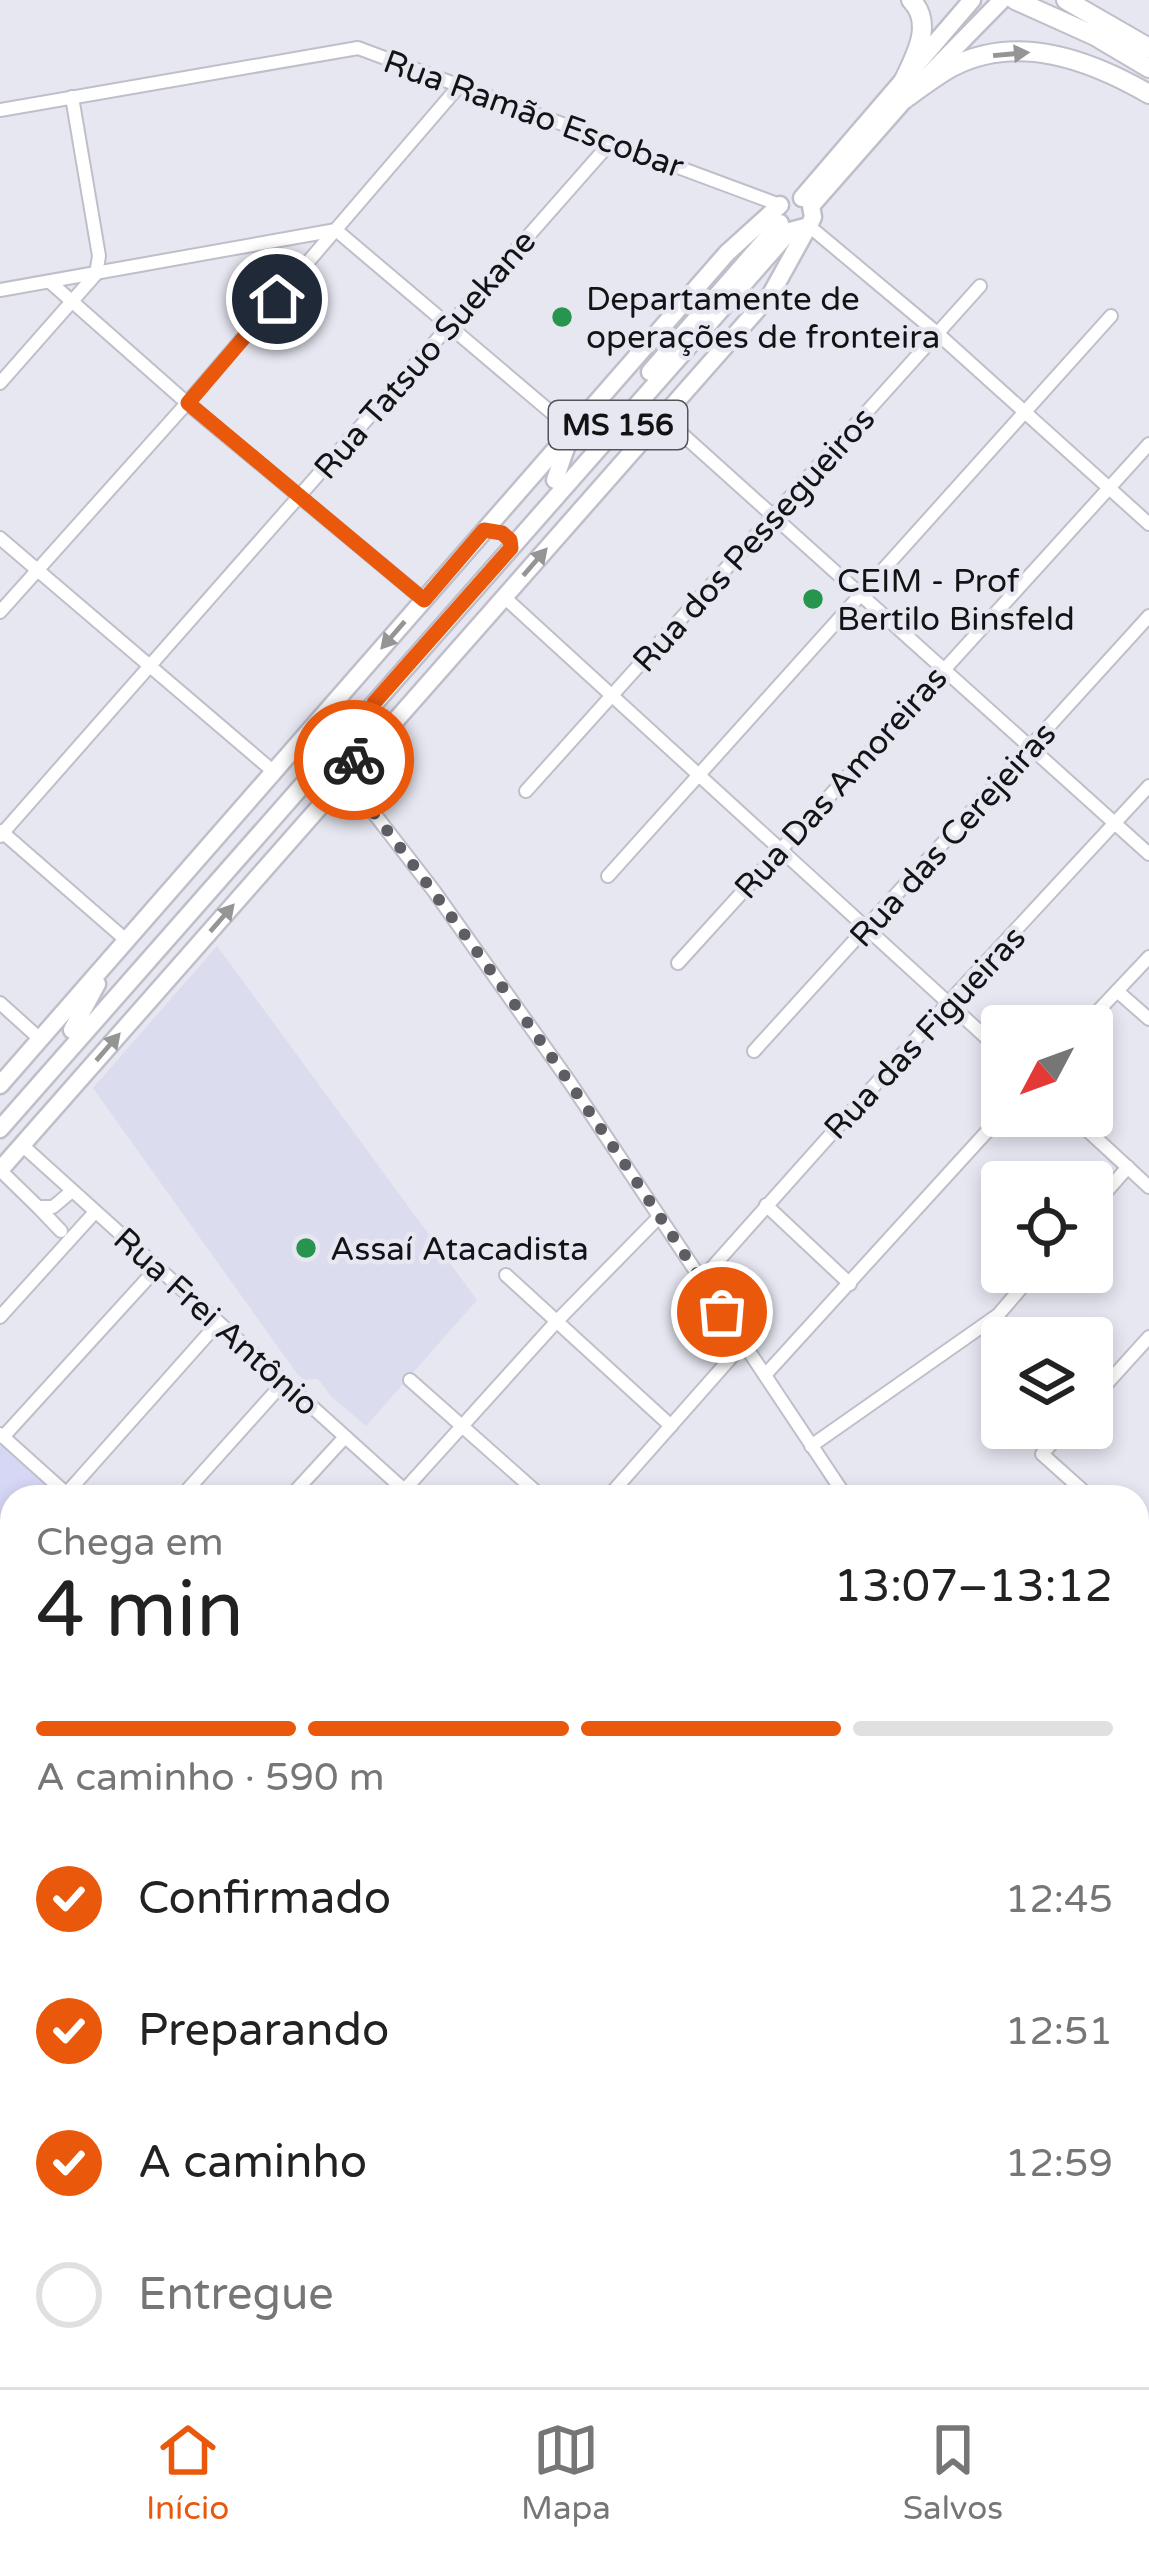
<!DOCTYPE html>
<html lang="pt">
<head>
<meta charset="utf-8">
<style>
  body { margin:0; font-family:"Varela Round",sans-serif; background:#f6f6f6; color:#222; height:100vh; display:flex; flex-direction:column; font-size:45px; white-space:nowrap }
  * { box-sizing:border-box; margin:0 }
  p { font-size:39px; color:#767676 }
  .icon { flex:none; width:66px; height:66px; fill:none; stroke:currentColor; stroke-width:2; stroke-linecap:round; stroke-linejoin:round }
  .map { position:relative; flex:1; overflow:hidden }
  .sheet { position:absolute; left:0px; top:1485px; width:1149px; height:903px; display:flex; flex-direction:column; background:#fff; border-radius:36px 36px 0 0; box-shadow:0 6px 18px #0003 }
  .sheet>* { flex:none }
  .needle { width:78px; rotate:229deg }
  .tools { position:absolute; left:981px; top:1005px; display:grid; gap:24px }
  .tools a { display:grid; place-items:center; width:132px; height:132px; border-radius:12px; background:#fff; box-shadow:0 6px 18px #0003; font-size:60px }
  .pin { position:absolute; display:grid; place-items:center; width:102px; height:102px; color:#fff; margin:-51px; border:6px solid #fff; border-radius:50%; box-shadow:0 3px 12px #0007 }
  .courier { position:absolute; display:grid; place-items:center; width:120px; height:120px; margin:-60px; border:9px solid #ea580c; border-radius:50%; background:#fff; color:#222; box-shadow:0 3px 15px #0007 }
  .head em { font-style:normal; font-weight:600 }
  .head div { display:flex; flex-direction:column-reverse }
  .head { display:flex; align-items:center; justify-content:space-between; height:204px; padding:0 36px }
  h1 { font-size:78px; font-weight:600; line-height:90px }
  .bar { display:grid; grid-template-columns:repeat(4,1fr); gap:18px 12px; align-content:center; height:144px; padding:0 36px }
  .bar i { height:15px; border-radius:9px; background:#e0e0e0 }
  .bar .selected { background:#ea580c }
  .bar p { grid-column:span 4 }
  ol { padding:0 36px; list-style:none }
  li { display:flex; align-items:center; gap:36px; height:132px }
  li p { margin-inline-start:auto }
  li .icon { padding:12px; border-radius:50%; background:#ea580c; color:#fff; stroke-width:4 }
  li:last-child { color:#767676 }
  li i { width:66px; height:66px; border:6px solid #e0e0e0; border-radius:50% }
  .tabs { display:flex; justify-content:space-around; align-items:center; height:168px; border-top:3px solid #e0e0e0; background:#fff; font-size:33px; color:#767676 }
  .tabs a { display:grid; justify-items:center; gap:6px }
  .tabs .selected { color:#ea580c }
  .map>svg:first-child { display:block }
  .built { fill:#dbdcee }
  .green { fill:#d6d6f5 }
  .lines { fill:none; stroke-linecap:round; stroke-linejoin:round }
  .minor-casing { stroke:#bfbfca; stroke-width:16 }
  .major-casing { stroke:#bfbfca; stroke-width:21 }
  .highway-casing { stroke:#bfbfca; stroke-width:22 }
  .minor { stroke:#fff; stroke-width:12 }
  .major { stroke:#fff; stroke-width:16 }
  .highway { stroke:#fff; stroke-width:18 }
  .oneway { fill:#959596 }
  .done { stroke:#5d5d63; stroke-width:12; stroke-dasharray:0 21.6 }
  .route { stroke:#ea580c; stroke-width:15 }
  .poi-dot { fill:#27954e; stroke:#e7e7f2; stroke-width:4.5 }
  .labels { text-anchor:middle; stroke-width:9; stroke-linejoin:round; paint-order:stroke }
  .shield { fill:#e7e7f2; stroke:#535358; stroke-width:3 }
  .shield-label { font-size:30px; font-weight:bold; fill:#131316 }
  .street-label { font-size:33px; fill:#131316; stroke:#e7e7f2 }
  .poi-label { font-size:33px; fill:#131316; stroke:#e7e7f2; text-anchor:start }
</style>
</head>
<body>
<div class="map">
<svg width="1149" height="2387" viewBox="0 0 1149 2387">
  <rect width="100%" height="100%" fill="#e7e7f2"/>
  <polygon class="built" points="217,946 477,1300 366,1426 331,1396 318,1379 304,1380 298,1375 93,1088"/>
  <polygon class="green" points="0,1445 58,1497 12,1497 12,1732 0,1722"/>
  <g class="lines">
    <g class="minor-casing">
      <g id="minor">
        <polyline points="0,110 358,48 780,205"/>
        <polyline points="809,226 937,333 1149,524"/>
        <polyline points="50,282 187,403 424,600"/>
        <polyline points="0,290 336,230 572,430"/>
        <polyline points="0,383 96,274 99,256 72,97"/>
        <polyline points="642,398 1149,854"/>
        <polyline points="0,538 274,772"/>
        <polyline points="504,597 1002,1052"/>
        <polyline points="0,612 187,403 459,86"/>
        <polyline points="346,777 434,891 571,1084 846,1497"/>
        <polyline points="526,791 980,286"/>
        <polyline points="1,831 126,940"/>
        <polyline points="0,836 611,142"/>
        <polyline points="608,876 1111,316"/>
        <polyline points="678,963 1149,444"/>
        <polyline points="1117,991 1149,1019"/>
        <polyline points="0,1003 40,1039"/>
        <polyline points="1084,1026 1149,957"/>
        <polyline points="754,1051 1149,616"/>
        <polyline points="1072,1116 1149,1187"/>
        <polyline points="22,1145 412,1497"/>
        <polyline points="0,1170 38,1207 53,1207 72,1191"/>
        <polyline points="766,1205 850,1284"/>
        <polyline points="39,1208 61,1231"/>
        <polyline points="1092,1208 1128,1167"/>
        <polyline points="506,1275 671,1426"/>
        <polyline points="701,1280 948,1003 1149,786"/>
        <polyline points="0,1317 95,1212"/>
        <polyline points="765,1375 1002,1115"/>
        <polyline points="410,1380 542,1497"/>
        <polyline points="1092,1400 1149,1337"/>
        <polyline points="1066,1428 1042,1454 1090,1497"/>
        <polyline points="0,1434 69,1496"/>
        <polyline points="3,1437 157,1268"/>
        <polyline points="811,1446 998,1315 1035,1272"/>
        <polyline points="66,1494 218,1323"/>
        <polyline points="181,1497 284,1382"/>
        <polyline points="290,1497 345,1437"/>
        <polyline points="398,1497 556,1322 659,1217"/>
        <polyline points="608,1497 743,1344"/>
        <polyline points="1137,1539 1149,1550"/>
        <polyline points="1137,1678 1149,1664"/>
        <polyline points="0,1740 12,1751"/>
        <polyline points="1137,1801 1149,1788"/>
        <polyline points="1137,1836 1149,1847"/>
        <polyline points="1137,1858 1149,1869"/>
        <polyline points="0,1892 12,1903"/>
        <polyline points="1137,1931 1149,1918"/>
        <polyline points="0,1944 12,1931"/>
        <polyline points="0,2048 12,2059"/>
        <polyline points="1137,2052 1149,2039"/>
        <polyline points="1137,2178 1149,2164"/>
        <polyline points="0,2203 12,2214"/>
        <polyline points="1137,2306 1149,2293"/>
        <polyline points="0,2320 12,2306"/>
        <polyline points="0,2358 12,2368"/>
        <polyline points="22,2376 35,2387"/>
        <polyline points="194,2376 207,2387"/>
        <polyline points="362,2376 375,2387"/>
        <polyline points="536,2376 549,2387"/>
        <polyline points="666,2376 678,2387"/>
        <polyline points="705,2376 717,2387"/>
        <polyline points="871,2376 883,2387"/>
        <polyline points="1045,2376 1057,2387"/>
        <polyline points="275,2387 285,2376"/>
        <polyline points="611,2387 621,2376"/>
        <polyline points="784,2387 794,2376"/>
        <polyline points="949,2387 959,2376"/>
        <polyline points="1064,2387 1074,2376"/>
      </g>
    </g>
    <g class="major-casing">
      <g id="major">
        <polyline points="802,198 972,0"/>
        <polyline points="650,372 780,223"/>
        <polyline points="555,480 568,442"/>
        <polyline points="72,1030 97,984"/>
        <polyline points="0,1085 727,253 780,205"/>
        <polyline points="0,1129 790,231 809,226 813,217 811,206 905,99 1002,0"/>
        <polyline points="0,1170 771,294 808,227"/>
      </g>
    </g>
    <g class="highway-casing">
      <g id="highway">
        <polyline points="1015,0 1095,36 1149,68"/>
        <polyline points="1066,0 1149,48"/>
        <path d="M 902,84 C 914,58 935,24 911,0"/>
        <path d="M 905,99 C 920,88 936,76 952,67 C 1018,33 1090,60 1149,94"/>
      </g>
    </g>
    <use href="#minor" class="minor"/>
    <use href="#major" class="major"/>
    <use href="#highway" class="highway"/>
  </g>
  <defs><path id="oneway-solid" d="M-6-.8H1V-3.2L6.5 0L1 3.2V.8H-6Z" transform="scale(3)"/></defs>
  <g class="oneway">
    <use href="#oneway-solid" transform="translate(1011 54) rotate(-5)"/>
    <use href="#oneway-solid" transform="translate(535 562) rotate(-49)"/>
    <use href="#oneway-solid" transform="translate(393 635) rotate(131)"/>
    <use href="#oneway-solid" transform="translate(222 918) rotate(-49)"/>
    <use href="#oneway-solid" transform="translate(108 1047) rotate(-49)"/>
  </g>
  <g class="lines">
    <path class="done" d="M 354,760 L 346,777 C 480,949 604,1129 722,1312"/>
    <polyline class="route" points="277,299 188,403 424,600 484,530 502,533 510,540 511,548 374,703 354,760"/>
  </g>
  <g class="poi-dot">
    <circle cx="562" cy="317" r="12"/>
    <circle cx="813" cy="599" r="12"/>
    <circle cx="306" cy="1248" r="12"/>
  </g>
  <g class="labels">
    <rect class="shield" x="549" y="401" width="138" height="48" rx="9"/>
    <g class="shield-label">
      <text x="618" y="435">MS 156</text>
    </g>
    <g class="street-label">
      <text transform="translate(534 113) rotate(20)" y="12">Rua Ramão Escobar</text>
      <text transform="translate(424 354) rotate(-49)" y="12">Rua Tatsuo Suekane</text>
      <text transform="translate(753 539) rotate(-48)" y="12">Rua dos Pessegueiros</text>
      <text transform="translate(840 782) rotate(-48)" y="12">Rua Das Amoreiras</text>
      <text transform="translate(952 834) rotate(-48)" y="12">Rua das Cerejeiras</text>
      <text transform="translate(924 1032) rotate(-47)" y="12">Rua das Figueiras</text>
      <text transform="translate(217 1321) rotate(42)" y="12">Rua Frei Antônio</text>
    </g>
    <g class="poi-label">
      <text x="586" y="310">Departamente de<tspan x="586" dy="38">operações de fronteira</tspan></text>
      <text x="837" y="592">CEIM - Prof<tspan x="837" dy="38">Bertilo Binsfeld</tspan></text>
      <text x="330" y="1260">Assaí Atacadista</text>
    </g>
  </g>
</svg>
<div class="tools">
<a><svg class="needle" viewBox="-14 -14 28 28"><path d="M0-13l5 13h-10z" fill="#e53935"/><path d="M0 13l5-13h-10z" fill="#767676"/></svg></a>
<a><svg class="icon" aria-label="locate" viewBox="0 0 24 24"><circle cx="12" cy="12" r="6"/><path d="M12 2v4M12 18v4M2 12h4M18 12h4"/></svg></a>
<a><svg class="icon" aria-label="layers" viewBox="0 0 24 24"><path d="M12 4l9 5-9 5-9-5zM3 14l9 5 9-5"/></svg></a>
</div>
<div class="pin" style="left:722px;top:1312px;background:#ea580c"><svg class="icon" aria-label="bag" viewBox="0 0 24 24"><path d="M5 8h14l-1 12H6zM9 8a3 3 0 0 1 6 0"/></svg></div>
<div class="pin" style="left:277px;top:299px;background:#1f2937"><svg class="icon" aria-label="home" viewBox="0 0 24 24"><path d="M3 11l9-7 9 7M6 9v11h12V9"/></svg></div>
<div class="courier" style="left:354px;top:760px"><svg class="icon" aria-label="bike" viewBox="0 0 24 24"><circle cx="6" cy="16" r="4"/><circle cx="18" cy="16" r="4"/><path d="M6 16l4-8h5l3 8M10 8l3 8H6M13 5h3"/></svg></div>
<section class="sheet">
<div class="head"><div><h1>4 min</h1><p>Chega em</p></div><em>13:07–13:12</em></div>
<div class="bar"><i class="selected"></i><i class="selected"></i><i class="selected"></i><i></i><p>A caminho · 590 m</p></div>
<ol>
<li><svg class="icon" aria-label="check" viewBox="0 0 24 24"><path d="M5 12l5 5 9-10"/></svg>Confirmado<p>12:45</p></li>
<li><svg class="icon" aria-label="check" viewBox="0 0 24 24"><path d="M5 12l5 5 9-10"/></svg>Preparando<p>12:51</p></li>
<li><svg class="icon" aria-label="check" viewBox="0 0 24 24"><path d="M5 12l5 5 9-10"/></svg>A caminho<p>12:59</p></li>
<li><i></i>Entregue</li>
</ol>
</section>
</div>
<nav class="tabs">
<a class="selected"><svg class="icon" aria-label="home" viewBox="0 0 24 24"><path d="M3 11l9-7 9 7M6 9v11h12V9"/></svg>Início</a>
<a><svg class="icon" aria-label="map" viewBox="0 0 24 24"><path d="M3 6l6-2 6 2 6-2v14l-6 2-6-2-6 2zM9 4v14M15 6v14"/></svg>Mapa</a>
<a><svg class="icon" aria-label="saved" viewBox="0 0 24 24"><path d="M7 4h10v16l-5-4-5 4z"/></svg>Salvos</a>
</nav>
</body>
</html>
